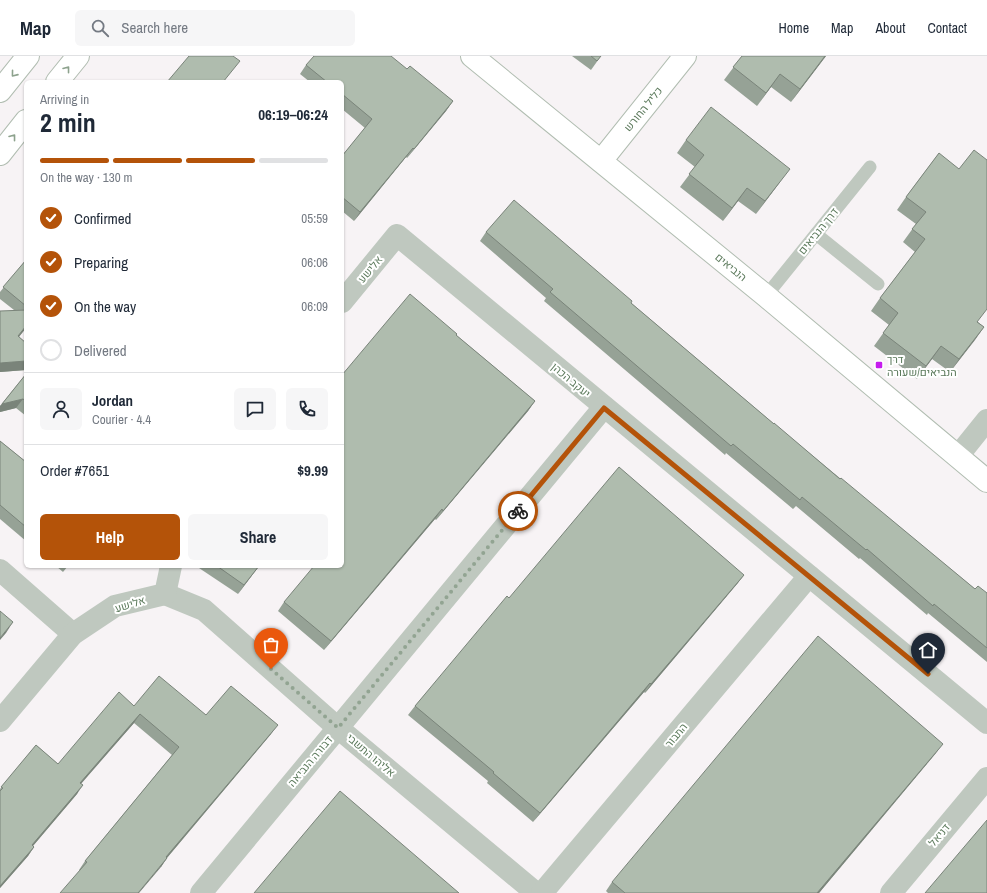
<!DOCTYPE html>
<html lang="en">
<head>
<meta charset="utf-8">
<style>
  body { margin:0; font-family:"Archivo Narrow",Heebo,sans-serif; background:#f6f6f7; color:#1f2937; height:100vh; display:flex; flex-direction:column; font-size:15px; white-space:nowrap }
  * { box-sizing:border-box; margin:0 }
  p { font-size:13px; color:#747a83 }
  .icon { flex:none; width:22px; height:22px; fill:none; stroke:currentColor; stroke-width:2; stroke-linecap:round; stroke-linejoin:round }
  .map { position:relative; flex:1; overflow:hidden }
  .details { position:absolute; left:24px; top:24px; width:320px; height:488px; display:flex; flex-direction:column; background:#fff; border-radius:6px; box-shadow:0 1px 3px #0004 }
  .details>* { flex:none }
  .pin { position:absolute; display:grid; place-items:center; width:34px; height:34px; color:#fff; margin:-41px -17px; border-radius:50% 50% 50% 0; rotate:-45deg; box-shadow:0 0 4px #0007 }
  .pin .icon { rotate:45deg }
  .courier { position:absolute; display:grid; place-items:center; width:40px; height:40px; margin:-20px; border:3px solid #b45309; border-radius:50%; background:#fff; color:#222; box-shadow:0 1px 5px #0007 }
  .headline em { font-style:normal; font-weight:800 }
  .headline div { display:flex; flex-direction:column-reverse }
  .headline { display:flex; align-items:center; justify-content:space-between; height:68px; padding:0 16px }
  h1 { font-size:26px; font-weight:800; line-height:30px }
  .bar { display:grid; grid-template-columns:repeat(4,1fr); gap:6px 4px; align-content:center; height:48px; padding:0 16px }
  .bar i { height:5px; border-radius:3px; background:#e0e1e3 }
  .bar .current { background:#b45309 }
  .bar p { grid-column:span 4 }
  .line { display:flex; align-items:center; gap:10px; padding:0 16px; border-top:1px solid #e0e1e3 }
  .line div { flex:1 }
  .round { display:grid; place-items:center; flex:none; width:42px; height:42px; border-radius:6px; background:#f6f6f7 }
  ol { padding:0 16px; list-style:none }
  li { display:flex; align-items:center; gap:12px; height:44px }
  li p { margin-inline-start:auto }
  li .icon { padding:4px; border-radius:50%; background:#b45309; color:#fff; stroke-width:4 }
  li:last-child { color:#747a83 }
  li i { width:22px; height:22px; border:2px solid #e0e1e3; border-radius:50% }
  .primary-button { display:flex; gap:8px; margin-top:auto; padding:8px 16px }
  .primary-button a { flex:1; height:46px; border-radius:6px; background:#b45309; color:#fff; font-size:16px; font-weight:800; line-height:46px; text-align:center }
  .primary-button a+a { background:#f6f6f7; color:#1f2937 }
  header { display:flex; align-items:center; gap:24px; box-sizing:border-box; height:56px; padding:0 20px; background:#fff; border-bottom:1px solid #e0e1e3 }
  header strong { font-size:19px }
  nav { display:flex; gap:22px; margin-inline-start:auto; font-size:14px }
  .search { width:280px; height:36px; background:#f6f6f7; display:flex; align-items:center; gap:10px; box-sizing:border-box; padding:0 14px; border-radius:6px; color:#747a83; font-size:15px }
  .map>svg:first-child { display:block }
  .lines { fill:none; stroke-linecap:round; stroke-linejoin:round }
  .secondary-casing { stroke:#b1bdb1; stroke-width:24 }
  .lane { stroke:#bfc8bf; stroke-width:13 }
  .street { stroke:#bfc8bf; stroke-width:22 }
  .secondary { stroke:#fff; stroke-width:22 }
  .wall { fill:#96a296 }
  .shaded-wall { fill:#7a847a }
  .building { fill:#afbcae; stroke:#7a847a }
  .oneway { stroke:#8da28d }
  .done { stroke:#92a492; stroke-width:4; stroke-dasharray:0 7.2 }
  .route { stroke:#b45309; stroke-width:5 }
  .poi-dot { fill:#c61cee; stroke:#fff; stroke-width:1.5 }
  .labels { text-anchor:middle; stroke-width:4; stroke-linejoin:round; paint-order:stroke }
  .street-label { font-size:11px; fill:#5c7a5c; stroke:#fff }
  .poi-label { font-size:11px; fill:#5c7a5c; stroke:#fff; text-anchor:start }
</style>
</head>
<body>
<header>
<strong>Map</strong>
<div class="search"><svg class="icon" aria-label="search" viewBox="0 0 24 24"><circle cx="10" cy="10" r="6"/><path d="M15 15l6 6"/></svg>Search here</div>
<nav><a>Home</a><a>Map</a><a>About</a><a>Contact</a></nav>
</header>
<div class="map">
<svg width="987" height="837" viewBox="0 0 987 837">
  <rect width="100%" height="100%" fill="#f7f3f5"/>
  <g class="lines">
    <g class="secondary-casing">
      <g id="secondary">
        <polyline points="472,0 766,240 987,425"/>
        <polyline points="57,26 78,0"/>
        <polyline points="0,35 28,0"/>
        <polyline points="0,98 26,65"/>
        <polyline points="601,105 685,0"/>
      </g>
    </g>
    <g class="lane">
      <polyline points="816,178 878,228"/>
      <polyline points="766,240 870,111"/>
    </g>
    <g class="street">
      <polyline points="342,246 397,179 987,667"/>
      <polyline points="958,400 987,364"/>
      <polyline points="0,514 73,578"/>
      <polyline points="165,538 204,554 338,672 536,837"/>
      <polyline points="0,665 73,578 115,550 165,538 171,510"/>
      <polyline points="201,837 604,351"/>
      <polyline points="542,837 809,520"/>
      <polyline points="891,837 987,722"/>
    </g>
    <use href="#secondary" class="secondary"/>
  </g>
  <g class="wall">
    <polygon points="572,0 601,0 591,14"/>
    <polygon points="742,0 826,0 791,46 771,31 757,50 724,24"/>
    <polygon points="306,9 407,13 453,45 446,55 407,102 406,101 354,165 342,155 342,100 365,72 342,53 342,26 310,26 300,18"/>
    <polygon points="686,84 780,126 756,158 738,145 723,165 680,131 695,111 677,97"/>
    <polygon points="939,97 978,266 984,271 950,316 932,303 917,323 874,290 889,269 871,255 880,242 915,196 903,186 916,168 897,154 906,141"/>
    <polygon points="486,176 631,247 774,368 975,533 987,537 987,606 928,557 927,559 860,502 859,503 796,450 793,453 726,397 725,399 544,245 546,242 480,185"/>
    <polygon points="26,204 26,272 19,281 26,287 26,314 0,316 14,254 0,243 0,236"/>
    <polygon points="456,279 535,345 528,355 436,464 435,463 324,594 278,555 284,546 342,510"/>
    <polygon points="26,318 26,360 16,352 0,356 0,350"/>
    <polygon points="0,385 26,406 26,485 0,463"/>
    <polygon points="56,510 68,510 63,516"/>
    <polygon points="196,510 259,510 238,538"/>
    <polygon points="744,519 737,528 645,637 644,636 533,766 487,727 488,725 408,659 415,650 509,542"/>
    <polygon points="134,650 206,659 271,678 167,802 161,811 80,814 79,814 85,805 172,699 134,667 81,727 77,738 33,790 34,791 28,800 0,832 0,733 36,689 58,708"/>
    <polygon points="936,697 819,837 608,837 606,835 612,826"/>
  </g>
  <g class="shaded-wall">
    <polygon points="825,0 826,0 791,46 800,33"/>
    <polygon points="780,18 771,31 757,50 766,37"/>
    <polygon points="453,45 446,55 407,102 414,93"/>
    <polygon points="413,92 406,101 354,165 360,156"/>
    <polygon points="790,113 780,126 756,158 765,145"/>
    <polygon points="747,132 738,145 723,165 732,152"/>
    <polygon points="26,270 26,272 12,289 18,280"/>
    <polygon points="984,271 975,284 950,316 959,303"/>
    <polygon points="941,290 932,303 917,323 926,310"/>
    <polygon points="26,305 26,314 0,316 0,307"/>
    <polygon points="23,343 16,352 0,356 0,350 2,348"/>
    <polygon points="535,345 528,355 436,464 443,455"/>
    <polygon points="442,453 435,463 324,594 331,585"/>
    <polygon points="259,510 238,538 244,529"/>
    <polygon points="744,519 737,528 645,637 651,628"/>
    <polygon points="13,566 6,577 0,584 0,582"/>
    <polygon points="650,627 644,636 533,766 540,757"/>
    <polygon points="140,658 134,667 74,736 80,727"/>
    <polygon points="278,669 271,678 160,810 166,801"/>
    <polygon points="943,688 936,697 819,837 817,837"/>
    <polygon points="83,729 77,738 26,798 32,789"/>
    <polygon points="34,791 28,800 0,832 0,830"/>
    <polygon points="167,802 161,811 139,837 138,837"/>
  </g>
  <g class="building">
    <polygon points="189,0 233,0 240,5 223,26 167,26"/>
    <polygon points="314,0 391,0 407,13 410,10 453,45 414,93 413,92 360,156 342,141 342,100 372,63 342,38 342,26 327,26 306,9"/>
    <polygon points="591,0 601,0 597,5"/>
    <polygon points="742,0 825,0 800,33 780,18 766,37 733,11"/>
    <polygon points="711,51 790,113 765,145 747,132 732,152 689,118 704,99 686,84"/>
    <polygon points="974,94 987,104 987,253 977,266 984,271 959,303 941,290 926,310 883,277 898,257 880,242 925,183 912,173 926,156 906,141 939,97 959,113"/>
    <polygon points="514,144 632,245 631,247 774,368 774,367 840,423 841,422 975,533 978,530 987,537 987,592 934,548 933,550 867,493 866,494 802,441 800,444 733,388 731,390 550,236 553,233 486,176"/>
    <polygon points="26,204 26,250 3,231"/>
    <polygon points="410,238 457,278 456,279 535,345 443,455 442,453 331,585 284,546 314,510 342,510 342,319"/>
    <polygon points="26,254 26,270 18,280 26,287 26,305 0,307 0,255"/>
    <polygon points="26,318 26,345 23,343 2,348"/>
    <polygon points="0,385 26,406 26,471 0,449"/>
    <polygon points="619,411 744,519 651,628 650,627 540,757 493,717 494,716 415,650 507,540 509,542"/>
    <polygon points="217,510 259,510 244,529"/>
    <polygon points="0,555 13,566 0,582"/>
    <polygon points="818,580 943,688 817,837 625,837 612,826"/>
    <polygon points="159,620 206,659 231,630 278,669 166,801 167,802 138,837 60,837 87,806 85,805 179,691 140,658 80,727 83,729 32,789 34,791 0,830 0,735 3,732 1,731 36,689 58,708 119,636 134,650"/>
    <polygon points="340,735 459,837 254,837"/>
    <polygon points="987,764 987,837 925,837"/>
  </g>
  <defs><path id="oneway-chevron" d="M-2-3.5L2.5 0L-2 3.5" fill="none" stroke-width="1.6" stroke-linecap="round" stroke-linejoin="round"/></defs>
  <g class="oneway">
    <use href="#oneway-chevron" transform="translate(67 13) rotate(-52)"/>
    <use href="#oneway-chevron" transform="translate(14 18) rotate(129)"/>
    <use href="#oneway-chevron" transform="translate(13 81) rotate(-52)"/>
  </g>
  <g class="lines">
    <polyline class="done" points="271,613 338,672 518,455"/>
    <polyline class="route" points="518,455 604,352 928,618"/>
  </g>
  <rect class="poi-dot" x="875" y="305" width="8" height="8" rx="2"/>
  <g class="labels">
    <g class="street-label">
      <text transform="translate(643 53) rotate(-51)" y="4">כליל החורש</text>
      <text transform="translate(818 175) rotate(-51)" y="4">דרך הנביאים</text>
      <text transform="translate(731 211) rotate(39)" y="4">הנביאים</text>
      <text transform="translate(370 213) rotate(-50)" y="4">אלישע</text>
      <text transform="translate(571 324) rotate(40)" y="4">יעקב הכהן</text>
      <text transform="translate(130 548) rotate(-17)" y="4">אלישע</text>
      <text transform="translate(676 679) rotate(-50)" y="4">התבור</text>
      <text transform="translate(371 699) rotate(40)" y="4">אליהו התשבי</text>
      <text transform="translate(310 705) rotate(-50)" y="4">דבורה הנביאה</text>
      <text transform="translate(939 779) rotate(-50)" y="4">דניאל</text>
    </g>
    <g class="poi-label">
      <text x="887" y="307">דרך<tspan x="887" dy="13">הנביאים/שעורה</tspan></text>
    </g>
  </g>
</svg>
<div class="pin" style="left:271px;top:613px;background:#ea580c"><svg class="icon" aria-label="bag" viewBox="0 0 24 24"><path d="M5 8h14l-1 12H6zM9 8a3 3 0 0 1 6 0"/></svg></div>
<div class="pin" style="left:928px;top:618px;background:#1f2937"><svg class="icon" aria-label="home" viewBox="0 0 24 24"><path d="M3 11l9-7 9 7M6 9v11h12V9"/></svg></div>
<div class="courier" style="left:518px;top:455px"><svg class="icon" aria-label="bike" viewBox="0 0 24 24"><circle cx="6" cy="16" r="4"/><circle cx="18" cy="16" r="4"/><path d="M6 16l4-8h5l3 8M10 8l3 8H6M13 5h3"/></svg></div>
<section class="details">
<div class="headline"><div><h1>2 min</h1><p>Arriving in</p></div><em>06:19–06:24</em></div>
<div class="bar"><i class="current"></i><i class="current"></i><i class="current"></i><i></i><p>On the way · 130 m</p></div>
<ol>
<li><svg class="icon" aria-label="check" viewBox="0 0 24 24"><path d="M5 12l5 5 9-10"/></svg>Confirmed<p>05:59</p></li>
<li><svg class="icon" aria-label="check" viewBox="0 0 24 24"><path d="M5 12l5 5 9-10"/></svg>Preparing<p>06:06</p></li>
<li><svg class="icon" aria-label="check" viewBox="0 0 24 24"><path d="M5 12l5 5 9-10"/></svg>On the way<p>06:09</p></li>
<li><i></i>Delivered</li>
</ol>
<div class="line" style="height:72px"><a class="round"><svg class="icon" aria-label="person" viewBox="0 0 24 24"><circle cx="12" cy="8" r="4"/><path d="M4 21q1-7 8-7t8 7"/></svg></a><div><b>Jordan</b><p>Courier · 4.4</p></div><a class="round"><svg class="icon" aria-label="chat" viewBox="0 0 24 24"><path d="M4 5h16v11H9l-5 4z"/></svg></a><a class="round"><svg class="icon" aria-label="phone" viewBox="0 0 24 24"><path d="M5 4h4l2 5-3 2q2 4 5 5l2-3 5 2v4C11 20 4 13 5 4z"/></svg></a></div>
<div class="line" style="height:52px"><div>Order #7651</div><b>$9.99</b></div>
<div class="primary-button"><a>Help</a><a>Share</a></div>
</section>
</div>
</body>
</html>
